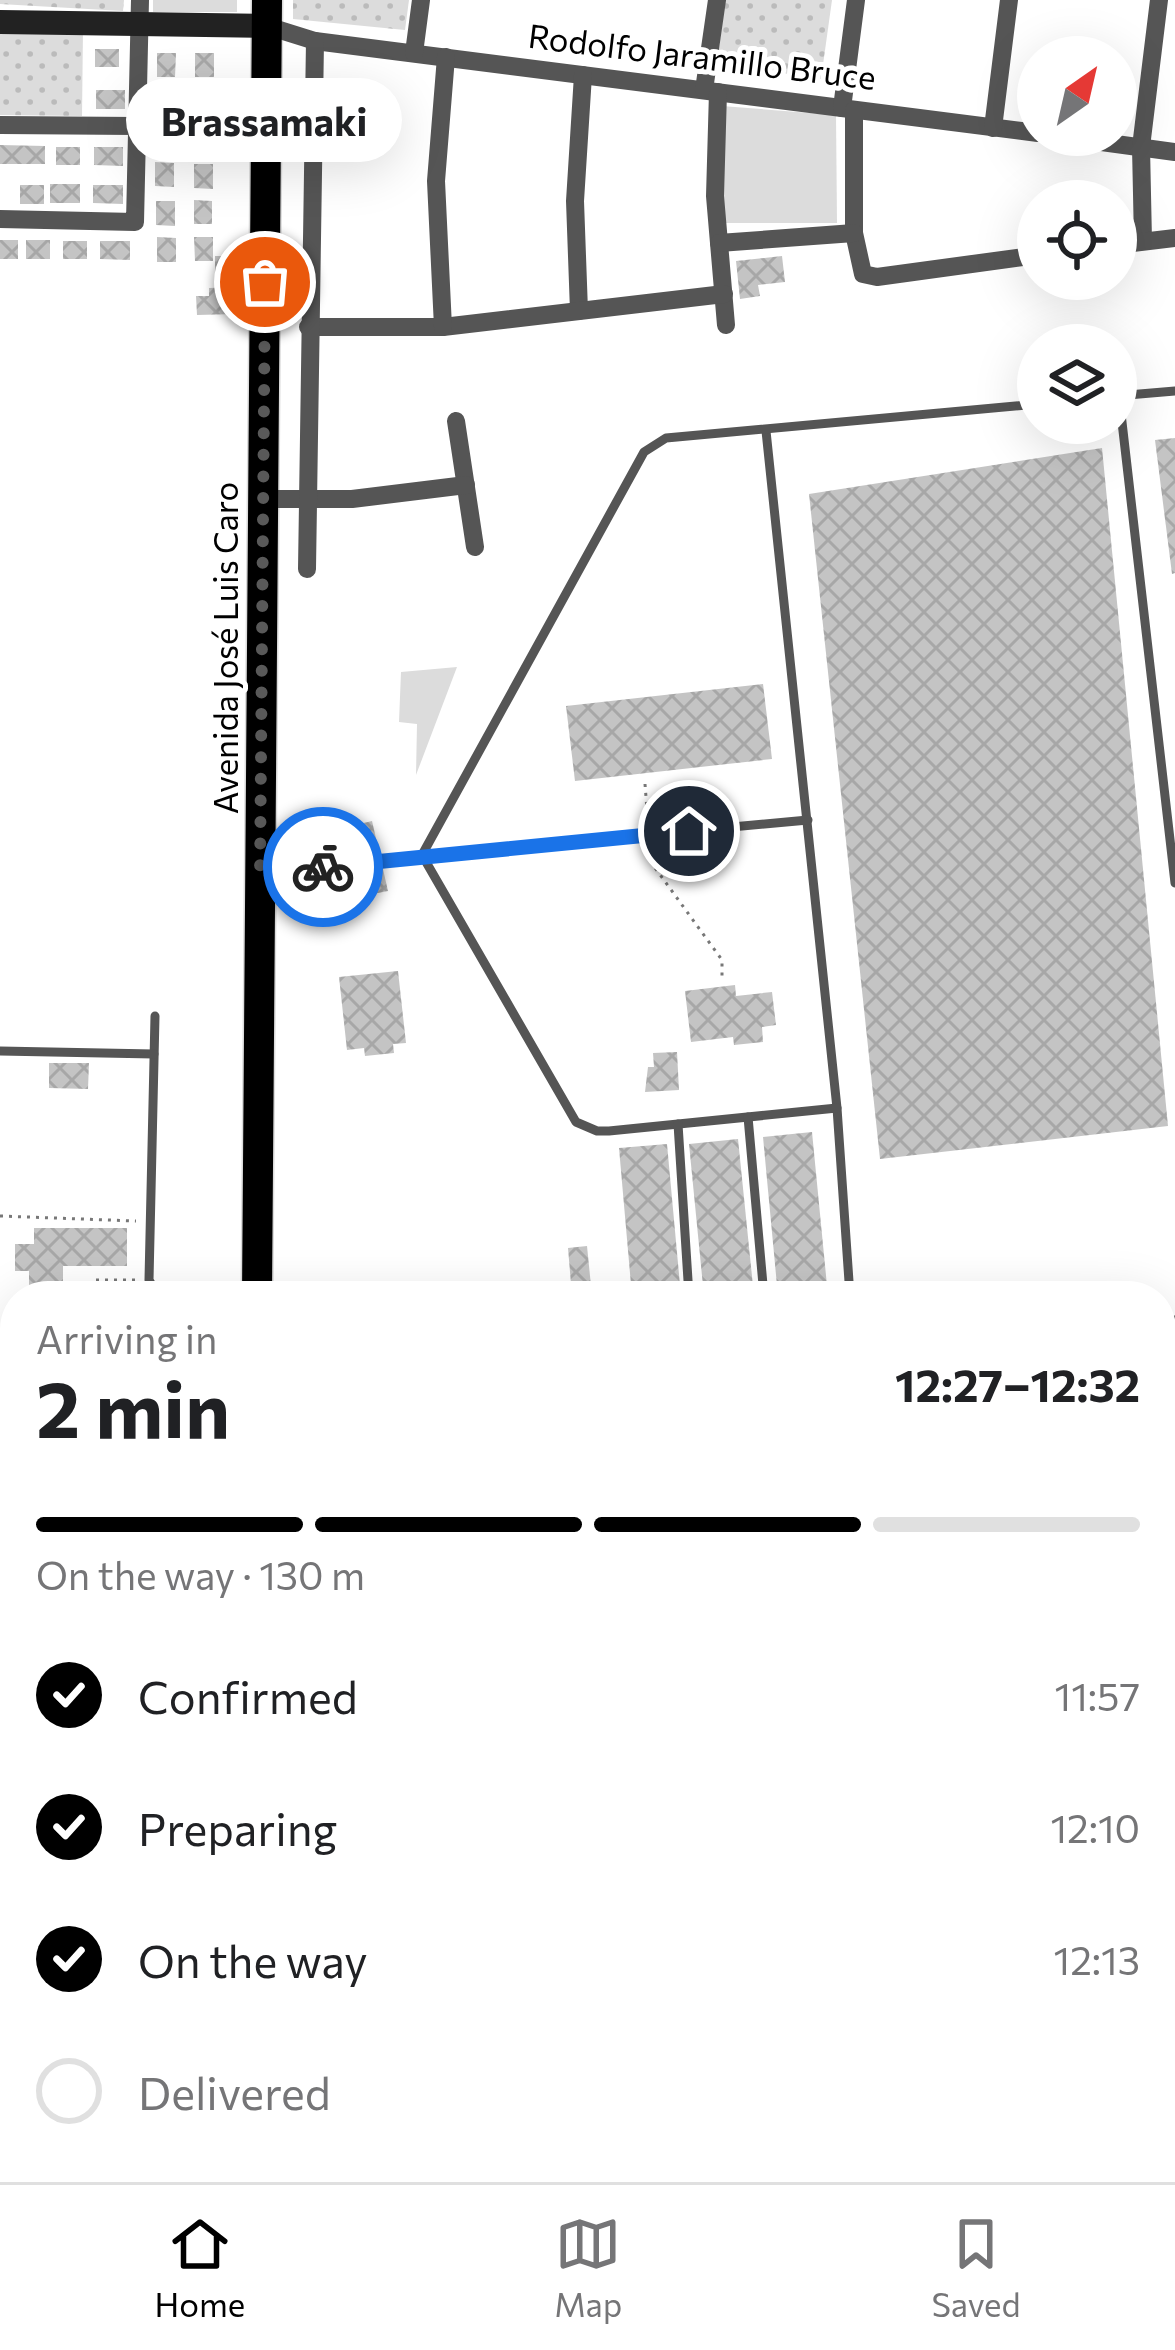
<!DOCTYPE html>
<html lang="en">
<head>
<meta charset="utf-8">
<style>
  body { margin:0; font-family:Commissioner,sans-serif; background:#f2f2f2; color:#202124; height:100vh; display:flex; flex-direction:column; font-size:45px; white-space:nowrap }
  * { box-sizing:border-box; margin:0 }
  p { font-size:39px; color:#757577 }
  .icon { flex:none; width:66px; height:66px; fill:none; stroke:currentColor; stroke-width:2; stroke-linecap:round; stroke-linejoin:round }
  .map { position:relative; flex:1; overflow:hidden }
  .details { position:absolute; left:0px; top:1281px; width:1176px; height:903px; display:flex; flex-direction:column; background:#fff; border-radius:48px 48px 0 0; box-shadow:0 12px 48px #0002 }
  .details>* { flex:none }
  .needle { width:78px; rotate:34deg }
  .buttons { position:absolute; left:1017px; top:36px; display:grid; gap:24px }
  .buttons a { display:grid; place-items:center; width:120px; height:120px; border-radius:50%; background:#fff; box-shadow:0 12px 48px #0002; font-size:60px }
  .pin { position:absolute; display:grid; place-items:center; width:102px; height:102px; color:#fff; margin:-51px; border:6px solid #fff; border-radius:50%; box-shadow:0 3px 12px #0007 }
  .courier { position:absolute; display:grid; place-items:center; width:120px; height:120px; margin:-60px; border:9px solid #1a73e8; border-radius:50%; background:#fff; color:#222; box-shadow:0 3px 15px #0007 }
  .bubble { position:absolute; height:84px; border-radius:42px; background:#fff; box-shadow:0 12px 48px #0002; font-size:39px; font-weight:700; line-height:84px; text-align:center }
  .headline em { font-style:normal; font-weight:700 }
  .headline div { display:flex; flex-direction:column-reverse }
  .headline { display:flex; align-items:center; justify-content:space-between; height:204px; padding:0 36px }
  h1 { font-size:78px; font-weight:700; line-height:90px }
  .bar { display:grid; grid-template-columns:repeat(4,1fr); gap:18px 12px; align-content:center; height:144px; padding:0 36px }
  .bar i { height:15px; border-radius:9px; background:#e0e0e0 }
  .bar .selected { background:#000 }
  .bar p { grid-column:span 4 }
  ol { padding:0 36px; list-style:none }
  li { display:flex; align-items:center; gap:36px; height:132px }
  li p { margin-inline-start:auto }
  li .icon { padding:12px; border-radius:50%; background:#000; color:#fff; stroke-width:4 }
  li:last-child { color:#757577 }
  li i { width:66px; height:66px; border:6px solid #e0e0e0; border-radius:50% }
  .dock { display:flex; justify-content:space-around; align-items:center; height:168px; border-top:3px solid #e0e0e0; background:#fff; font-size:33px; color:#757577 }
  .dock a { display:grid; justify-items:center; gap:6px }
  .dock .selected { color:#000 }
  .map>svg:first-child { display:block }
  .grass { fill:#dcdcdc }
  .park { fill:url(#park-dots) }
  .building { fill:url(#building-cross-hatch) }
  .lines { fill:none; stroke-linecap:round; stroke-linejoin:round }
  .primary-casing { stroke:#dbdbdb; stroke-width:33 }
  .path { stroke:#777; stroke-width:3; stroke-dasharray:3 6; stroke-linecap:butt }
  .lane { stroke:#555; stroke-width:9 }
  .street { stroke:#555; stroke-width:18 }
  .secondary { stroke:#222; stroke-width:24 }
  .primary { stroke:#000; stroke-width:30 }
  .rail-casing { stroke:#000; stroke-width:10 }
  .rail { stroke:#fff; stroke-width:6; stroke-dasharray:18; stroke-linecap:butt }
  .done { stroke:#595959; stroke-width:12; stroke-dasharray:0 21.6 }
  .route { stroke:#1a73e8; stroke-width:15 }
  .labels { text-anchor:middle; stroke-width:10; stroke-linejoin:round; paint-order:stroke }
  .street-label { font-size:33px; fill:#000; stroke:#fff }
</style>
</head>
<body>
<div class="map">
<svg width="1175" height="2182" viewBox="0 0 1175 2182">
  <defs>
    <pattern id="park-dots" width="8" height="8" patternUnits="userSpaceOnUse" patternTransform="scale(3)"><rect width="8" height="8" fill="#dcdcdc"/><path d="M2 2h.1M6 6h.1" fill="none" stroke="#bbb" stroke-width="1.8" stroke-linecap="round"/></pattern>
    <pattern id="building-cross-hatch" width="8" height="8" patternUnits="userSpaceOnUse" patternTransform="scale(3)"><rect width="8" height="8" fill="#c4c4c4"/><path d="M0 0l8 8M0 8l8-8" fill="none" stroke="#a7a7a7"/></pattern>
  </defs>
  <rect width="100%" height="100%" fill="#fff"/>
  <g class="grass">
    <rect x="153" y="0" width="84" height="12"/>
    <polygon points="722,106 836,115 837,223 722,223"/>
    <polygon points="457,667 416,775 417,724 399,722 401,672"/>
  </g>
  <g class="park">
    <polygon points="0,0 124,0 123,11 0,4"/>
    <polygon points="293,0 409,0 405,30 293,19"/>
    <polygon points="725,0 832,0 821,79 717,63"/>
    <polygon points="0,28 83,29 82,116 0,115"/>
    <polygon points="266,2169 364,2169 367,2182 264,2182"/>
  </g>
  <g class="building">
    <rect x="95" y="49" width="24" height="18"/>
    <polygon points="157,53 176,53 175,77 157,77"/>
    <rect x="195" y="53" width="19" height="24"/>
    <rect x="96" y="90" width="29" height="19"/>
    <polygon points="157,90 175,90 175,115 157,114"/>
    <rect x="194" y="90" width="19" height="25"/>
    <rect x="155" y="128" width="19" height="24"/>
    <polygon points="194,128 212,128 213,152 194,152"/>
    <polygon points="0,145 45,146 45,164 0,164"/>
    <rect x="56" y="147" width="24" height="18"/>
    <polygon points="94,147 123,147 123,166 94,165"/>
    <polygon points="155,162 174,163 174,187 155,186"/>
    <polygon points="194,164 213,164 213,189 194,188"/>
    <rect x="50" y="184" width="30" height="19"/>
    <rect x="20" y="185" width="24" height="19"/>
    <polygon points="93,185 123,185 123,204 93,203"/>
    <polygon points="194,200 212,201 212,224 194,224"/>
    <polygon points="156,201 175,201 175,226 156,225"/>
    <polygon points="157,237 176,238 176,262 157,262"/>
    <polygon points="194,237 213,237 213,261 195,261"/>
    <rect x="0" y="240" width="18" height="19"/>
    <rect x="26" y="240" width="24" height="19"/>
    <rect x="63" y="241" width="24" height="18"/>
    <polygon points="100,241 130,241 130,260 100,259"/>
    <rect x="215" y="256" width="22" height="18"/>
    <polygon points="782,256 785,282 758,285 760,296 740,299 736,261"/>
    <polygon points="234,287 235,314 197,315 196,296 209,296 209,288"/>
    <polygon points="1175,438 1175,573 1172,574 1155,440"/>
    <polygon points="1102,448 1168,1126 880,1159 809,494"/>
    <polygon points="763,684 772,759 575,781 566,706"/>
    <polygon points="372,821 388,891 363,896 347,827"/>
    <polygon points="398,971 406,1043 393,1044 394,1053 365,1056 364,1048 347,1050 339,977"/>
    <polygon points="735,985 736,996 772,992 776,1025 762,1027 763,1042 734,1045 733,1037 691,1042 685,991"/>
    <polygon points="677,1052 679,1090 645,1092 648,1067 654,1067 653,1053"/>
    <polygon points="49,1063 89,1063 88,1089 49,1088"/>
    <polygon points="812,1132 828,1296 778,1296 763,1137"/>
    <polygon points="738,1139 754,1296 704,1296 689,1144"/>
    <polygon points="667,1144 681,1296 632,1296 619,1148"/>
    <polygon points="34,1228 127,1228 127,1266 63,1266 63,1296 29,1296 29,1271 15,1271 15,1244 34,1244"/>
    <polygon points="587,1246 592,1296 572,1296 568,1248"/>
    <rect x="331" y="1281" width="27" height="15"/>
    <polygon points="0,1331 15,1332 15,1353 0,1353"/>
    <polygon points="1175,1356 1175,1539 1161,1541 1161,1358"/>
    <rect x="0" y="1396" width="15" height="28"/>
    <polygon points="1175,1572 1175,1658 1161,1659 1161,1573"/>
    <rect x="0" y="1620" width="15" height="76"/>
    <polygon points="199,2169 219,2169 218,2182 198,2182"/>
    <polygon points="468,2169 510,2169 512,2182 470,2182"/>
    <polygon points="527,2169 567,2169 568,2175 529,2181"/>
    <polygon points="569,2169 656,2169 658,2182 571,2182"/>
  </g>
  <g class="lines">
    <g class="primary-casing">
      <g id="primary">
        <polyline points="257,1296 267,0"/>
        <polyline points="1161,2143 1175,2141"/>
        <polyline points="246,2182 247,2169"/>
        <polyline points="923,2182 1003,2169"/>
      </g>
    </g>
    <g class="path">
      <polyline points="645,784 648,823"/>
      <polyline points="651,851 653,865 722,960 722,976"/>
      <polyline points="0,1216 136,1221"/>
      <polyline points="96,1280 137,1280"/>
    </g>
    <g class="lane">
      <polyline points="1116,396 1175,391"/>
      <polyline points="1119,396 1175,883"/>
      <polyline points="766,431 837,1108 850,1296"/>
      <polyline points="265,876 365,861 808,820"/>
      <polyline points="155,1016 149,1280 158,1296"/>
      <polyline points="0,1051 154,1054"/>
      <polyline points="837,1108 609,1131 597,1131 576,1122 422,855 644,452 666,438 1038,404"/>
      <polyline points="748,1117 764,1296"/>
      <polyline points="678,1124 689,1296"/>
      <polyline points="1161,1321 1175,1320"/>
      <polyline points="0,1579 15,1578"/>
    </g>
    <g class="street">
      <polyline points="267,26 315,41 1038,133"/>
      <polyline points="414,53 421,0"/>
      <polyline points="704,90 717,0"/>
      <polyline points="718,92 715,196 726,325"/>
      <polyline points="842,108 856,0"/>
      <polyline points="854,110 854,233 863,274 877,277 1038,255"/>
      <polyline points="0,125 137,126"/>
      <polyline points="993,128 1009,0"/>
      <polyline points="1050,135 1175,152"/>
      <polyline points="0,219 135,222 140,0"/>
      <polyline points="1143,241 1141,147 1159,0"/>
      <polyline points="719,243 854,233"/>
      <polyline points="1116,245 1175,238"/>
      <polyline points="579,311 575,201 583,75"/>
      <polyline points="308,327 443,327 724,294"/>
      <polyline points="443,327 436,181 446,57"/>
      <polyline points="456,421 475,547"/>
      <polyline points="263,499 352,499 466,485"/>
      <polyline points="307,569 315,41"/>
      <polyline points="710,2169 712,2182"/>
    </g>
    <polyline class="secondary" points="0,22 267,26"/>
    <use href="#primary" class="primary"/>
    <g class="rail-casing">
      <g id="rail">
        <polyline points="1161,1806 1175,1804"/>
        <polyline points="0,1935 15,1934"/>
      </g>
    </g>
    <use href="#rail" class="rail"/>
  </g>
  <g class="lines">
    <polyline class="done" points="265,282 260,877 323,867"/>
    <polyline class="route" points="323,867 689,831"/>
  </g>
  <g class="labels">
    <g class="street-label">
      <text transform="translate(702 57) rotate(7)" y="12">Rodolfo Jaramillo Bruce</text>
      <text transform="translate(226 648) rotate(-90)" y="12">Avenida José Luis Caro</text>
    </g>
  </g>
</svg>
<div class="buttons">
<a><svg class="needle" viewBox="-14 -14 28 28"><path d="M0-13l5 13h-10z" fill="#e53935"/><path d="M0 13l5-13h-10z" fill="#757577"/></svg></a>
<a><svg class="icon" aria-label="locate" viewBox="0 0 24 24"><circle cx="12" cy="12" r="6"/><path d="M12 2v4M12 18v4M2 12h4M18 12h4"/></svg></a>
<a><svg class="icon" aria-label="layers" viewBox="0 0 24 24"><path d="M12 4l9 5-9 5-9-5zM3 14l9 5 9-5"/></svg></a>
</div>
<div class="pin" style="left:265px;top:282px;background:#ea580c"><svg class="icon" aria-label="bag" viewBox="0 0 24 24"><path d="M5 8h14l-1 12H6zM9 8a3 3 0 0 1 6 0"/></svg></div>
<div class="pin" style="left:689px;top:831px;background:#1f2937"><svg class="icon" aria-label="home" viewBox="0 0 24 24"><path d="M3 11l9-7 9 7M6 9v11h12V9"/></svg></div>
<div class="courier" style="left:323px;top:867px"><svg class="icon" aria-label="bike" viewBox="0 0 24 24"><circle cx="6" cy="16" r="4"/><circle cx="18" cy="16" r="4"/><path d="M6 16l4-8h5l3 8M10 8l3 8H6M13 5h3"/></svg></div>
<div class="bubble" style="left:126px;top:78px;width:276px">Brassamaki</div>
<section class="details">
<div class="headline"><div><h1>2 min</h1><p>Arriving in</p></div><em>12:27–12:32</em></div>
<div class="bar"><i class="selected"></i><i class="selected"></i><i class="selected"></i><i></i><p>On the way · 130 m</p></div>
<ol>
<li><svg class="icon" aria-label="check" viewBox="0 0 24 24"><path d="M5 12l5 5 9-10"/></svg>Confirmed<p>11:57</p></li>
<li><svg class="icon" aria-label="check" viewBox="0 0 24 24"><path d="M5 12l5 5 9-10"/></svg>Preparing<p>12:10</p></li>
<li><svg class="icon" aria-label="check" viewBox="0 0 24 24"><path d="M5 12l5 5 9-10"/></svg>On the way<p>12:13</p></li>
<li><i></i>Delivered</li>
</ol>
</section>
</div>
<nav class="dock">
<a class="selected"><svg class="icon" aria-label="home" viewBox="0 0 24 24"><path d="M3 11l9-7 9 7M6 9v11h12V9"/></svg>Home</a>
<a><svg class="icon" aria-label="map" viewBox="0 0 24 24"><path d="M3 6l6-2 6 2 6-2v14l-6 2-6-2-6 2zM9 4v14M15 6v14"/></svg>Map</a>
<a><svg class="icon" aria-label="saved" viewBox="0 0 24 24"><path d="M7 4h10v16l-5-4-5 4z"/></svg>Saved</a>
</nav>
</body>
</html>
